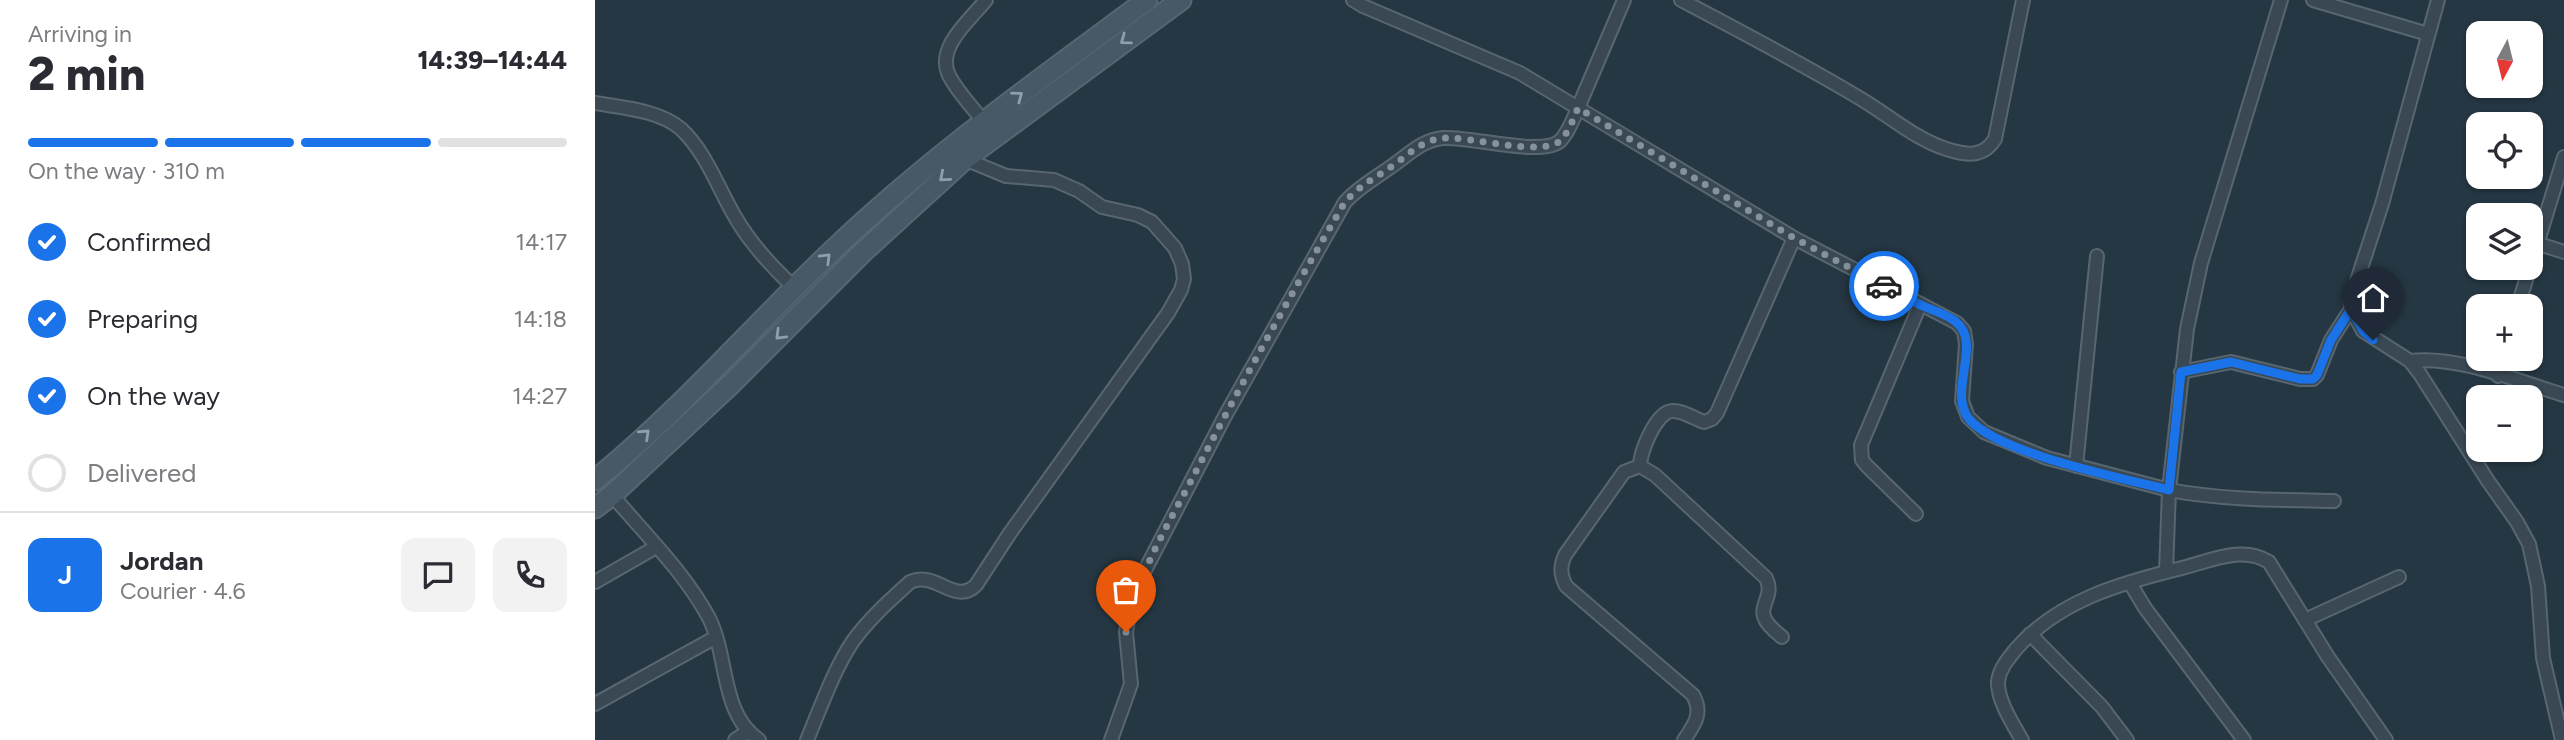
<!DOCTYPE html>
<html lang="en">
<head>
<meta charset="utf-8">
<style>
  body { margin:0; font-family:Figtree,sans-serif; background:#f2f2f3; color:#2b2b33; height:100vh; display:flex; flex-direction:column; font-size:26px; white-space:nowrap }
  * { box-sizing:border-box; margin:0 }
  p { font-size:23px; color:#7c7c81 }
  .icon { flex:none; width:38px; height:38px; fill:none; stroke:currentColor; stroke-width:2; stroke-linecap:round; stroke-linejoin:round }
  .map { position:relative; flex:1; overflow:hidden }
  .panel { display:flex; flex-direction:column; background:#fff; width:595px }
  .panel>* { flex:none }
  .needle { width:46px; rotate:187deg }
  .tools { position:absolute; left:1871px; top:21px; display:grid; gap:14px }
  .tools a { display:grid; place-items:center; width:77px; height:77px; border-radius:14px; background:#fff; box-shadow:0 2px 5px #0004; font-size:35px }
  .pin { position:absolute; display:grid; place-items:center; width:60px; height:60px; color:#fff; margin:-72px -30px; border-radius:50% 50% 50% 0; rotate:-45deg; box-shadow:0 0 7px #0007 }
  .pin .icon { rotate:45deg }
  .courier { position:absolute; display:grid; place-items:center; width:70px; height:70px; margin:-35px; border:5px solid #1a73e8; border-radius:50%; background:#fff; color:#222; box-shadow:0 2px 9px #0007 }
  .overview em { font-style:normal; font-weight:800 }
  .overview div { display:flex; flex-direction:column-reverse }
  .overview { display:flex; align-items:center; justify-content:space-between; height:119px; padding:0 28px }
  h1 { font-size:46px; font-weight:800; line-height:52px }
  .bar { display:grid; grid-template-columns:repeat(4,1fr); gap:10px 7px; align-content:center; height:84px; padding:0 28px }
  .bar i { height:9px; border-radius:5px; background:#e1e1e2 }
  .bar .on { background:#1a73e8 }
  .bar p { grid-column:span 4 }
  .line { display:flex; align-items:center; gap:18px; padding:0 28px; border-top:2px solid #e1e1e2 }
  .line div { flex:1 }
  .round { display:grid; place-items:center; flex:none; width:74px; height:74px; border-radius:14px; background:#f2f2f3 }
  ol { padding:0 28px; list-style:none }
  li { display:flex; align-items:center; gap:21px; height:77px }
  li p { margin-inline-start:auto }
  li .icon { padding:7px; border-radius:50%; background:#1a73e8; color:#fff; stroke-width:4 }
  li:last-child { color:#7c7c81 }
  li i { width:38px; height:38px; border:4px solid #e1e1e2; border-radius:50% }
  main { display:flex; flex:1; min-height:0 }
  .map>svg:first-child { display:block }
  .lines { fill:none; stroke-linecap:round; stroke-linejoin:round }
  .street-casing { stroke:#576670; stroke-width:16 }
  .secondary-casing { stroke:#576670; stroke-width:23 }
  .street { stroke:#394853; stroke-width:12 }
  .secondary { stroke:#475866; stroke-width:19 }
  .oneway { stroke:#8f9ea8 }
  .done { stroke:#83929c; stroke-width:7; stroke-dasharray:0 12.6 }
  .route { stroke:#1a73e8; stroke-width:9 }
</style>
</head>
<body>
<main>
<section class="panel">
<div class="overview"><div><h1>2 min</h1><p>Arriving in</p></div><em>14:39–14:44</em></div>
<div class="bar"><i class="on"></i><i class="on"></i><i class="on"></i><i></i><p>On the way · 310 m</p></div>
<ol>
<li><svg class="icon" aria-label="check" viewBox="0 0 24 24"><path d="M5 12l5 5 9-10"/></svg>Confirmed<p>14:17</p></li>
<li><svg class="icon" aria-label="check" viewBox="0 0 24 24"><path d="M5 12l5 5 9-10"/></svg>Preparing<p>14:18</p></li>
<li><svg class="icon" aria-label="check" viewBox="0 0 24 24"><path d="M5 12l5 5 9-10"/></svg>On the way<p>14:27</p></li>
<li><i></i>Delivered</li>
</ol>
<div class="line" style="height:126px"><b class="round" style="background:#1a73e8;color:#fff">J</b><div><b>Jordan</b><p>Courier · 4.6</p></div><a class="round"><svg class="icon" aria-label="chat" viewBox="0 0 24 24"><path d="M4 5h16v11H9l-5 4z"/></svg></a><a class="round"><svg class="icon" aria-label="phone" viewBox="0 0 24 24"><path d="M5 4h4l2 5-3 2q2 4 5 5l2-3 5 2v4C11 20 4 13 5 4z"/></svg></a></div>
</section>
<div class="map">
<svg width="1969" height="740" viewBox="0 0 1969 740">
  <rect width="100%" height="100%" fill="#253743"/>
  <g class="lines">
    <g class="street-casing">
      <g id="street">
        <polyline points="1029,0 983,108 1199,238 1362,323 1369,331 1371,344 1367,401 1373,417 1389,432 1452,458 1574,490 1571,572"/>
        <path d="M 1086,0 C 1145,31 1204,62 1261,96 C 1293,114 1322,142 1358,151 C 1376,156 1390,155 1400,139 L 1428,0"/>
        <path d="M 1686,0 L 1606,263 L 1592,329 L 1574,490 C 1628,500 1684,500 1739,501"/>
        <polyline points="1718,0 1833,34"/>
        <polyline points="1843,0 1787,204 1757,296 1756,309 1768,331 1815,361 1825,374 1893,481 1922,522 1934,544 1943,586 1948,658 1967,740"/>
        <path d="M 0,103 C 28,108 64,110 86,129 C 112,153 124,191 142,220 C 158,247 178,268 201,289"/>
        <path d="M 389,122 C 378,108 359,88 353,73 C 342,46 376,19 391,0"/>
        <polyline points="1944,244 1969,252"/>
        <polyline points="1923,306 1969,157"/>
        <path d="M 1815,361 C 1863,355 1922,381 1969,395"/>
        <polyline points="1586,372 1636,362 1705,379 1718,379 1722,375 1736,340 1756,309"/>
        <polyline points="1903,376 1908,359"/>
        <path d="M 1045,466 C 1045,452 1061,412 1077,411 C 1087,410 1100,419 1109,422 L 1117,419 L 1122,413 L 1199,238"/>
        <polyline points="1481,466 1502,256"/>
        <path d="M 17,495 C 50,534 90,573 114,618 C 134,658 125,713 164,740"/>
        <polyline points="1321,514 1272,466 1267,460 1266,445 1325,305"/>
        <polyline points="0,582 61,547"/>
        <polyline points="1535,583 1550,608 1649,740"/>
        <polyline points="1710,620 1804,577"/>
        <polyline points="1435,634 1507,707 1532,740"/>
        <polyline points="0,704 121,637"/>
        <polyline points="140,740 152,732"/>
        <path d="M 212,740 C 226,707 238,671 258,641 C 274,619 294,601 315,582 C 341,570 360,606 381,585 L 415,533 L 573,313 L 586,290 L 589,279 L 587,264 L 580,248 L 557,222 L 543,215 L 507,207 L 484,191 L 459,180 L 411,176 L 370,159"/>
        <path d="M 516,740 L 536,684 L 531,632 L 536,604 L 548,574 L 630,416 L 750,202 C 765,186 779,179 797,166 C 813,155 827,140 848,138 C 875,136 947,157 965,141 C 974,132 978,119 983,108 L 925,73 L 768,6 L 758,0"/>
        <path d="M 1089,740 C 1100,724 1108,713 1098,695 L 971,586 C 965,574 965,567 970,555 L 1029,472 L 1045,466 L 1060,475 L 1171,578 C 1180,596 1163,605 1170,619 C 1173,626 1181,632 1187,637"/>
        <path d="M 1427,740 C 1418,724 1402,700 1403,681 C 1405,668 1413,659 1421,649 C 1464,600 1526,583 1587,568 C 1615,561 1648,545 1674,562 L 1733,657 L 1791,740"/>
      </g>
    </g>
    <g class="secondary-casing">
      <g id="secondary">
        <path d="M 0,480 C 85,411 157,327 237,251 C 334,158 444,80 552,0"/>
        <polyline points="0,508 17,495 135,385 268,252 370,159 586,0"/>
      </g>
    </g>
    <use href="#street" class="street"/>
    <use href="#secondary" class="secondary"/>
  </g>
  <defs><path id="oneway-chevron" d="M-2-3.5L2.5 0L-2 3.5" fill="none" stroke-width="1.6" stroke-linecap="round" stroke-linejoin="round" transform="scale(1.75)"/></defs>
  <g class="oneway">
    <use href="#oneway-chevron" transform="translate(530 40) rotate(144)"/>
    <use href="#oneway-chevron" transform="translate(423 96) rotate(-37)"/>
    <use href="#oneway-chevron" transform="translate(349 177) rotate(139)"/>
    <use href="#oneway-chevron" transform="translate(231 258) rotate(-45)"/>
    <use href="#oneway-chevron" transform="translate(185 335) rotate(135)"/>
    <use href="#oneway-chevron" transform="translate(50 434) rotate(-43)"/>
  </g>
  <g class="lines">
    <path class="done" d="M 531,632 C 541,576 572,527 598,477 C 646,384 697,292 750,202 C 765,185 779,179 797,166 C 813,155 827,140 848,138 C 875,136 947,157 965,141 C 974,132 978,119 983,108 L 1199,238 L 1289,286"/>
    <path class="route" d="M 1289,286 C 1302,293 1315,300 1328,306 C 1339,311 1352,314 1361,322 C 1388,343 1352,392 1374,419 C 1404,454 1527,478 1574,490 L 1586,372 L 1636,362 L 1705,379 L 1718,379 L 1722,375 L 1736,340 L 1756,309 L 1768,331 L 1778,340"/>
  </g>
</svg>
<div class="tools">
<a><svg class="needle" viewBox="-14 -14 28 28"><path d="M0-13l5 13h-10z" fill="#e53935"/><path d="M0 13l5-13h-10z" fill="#7c7c81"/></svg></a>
<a><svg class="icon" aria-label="locate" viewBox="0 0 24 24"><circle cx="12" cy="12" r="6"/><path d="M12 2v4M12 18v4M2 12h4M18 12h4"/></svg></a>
<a><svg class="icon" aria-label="layers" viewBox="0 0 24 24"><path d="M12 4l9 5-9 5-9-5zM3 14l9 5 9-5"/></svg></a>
<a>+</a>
<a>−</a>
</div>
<div class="pin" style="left:531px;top:632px;background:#ea580c"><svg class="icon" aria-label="bag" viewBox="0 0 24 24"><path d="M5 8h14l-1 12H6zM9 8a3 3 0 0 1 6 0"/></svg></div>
<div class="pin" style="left:1778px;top:340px;background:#1f2937"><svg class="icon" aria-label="home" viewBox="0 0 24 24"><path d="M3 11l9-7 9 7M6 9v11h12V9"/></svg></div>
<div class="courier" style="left:1289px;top:286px"><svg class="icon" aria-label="car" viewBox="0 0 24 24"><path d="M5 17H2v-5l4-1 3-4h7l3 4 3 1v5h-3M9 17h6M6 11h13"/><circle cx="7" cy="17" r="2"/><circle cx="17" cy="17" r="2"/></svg></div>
</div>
</main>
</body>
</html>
